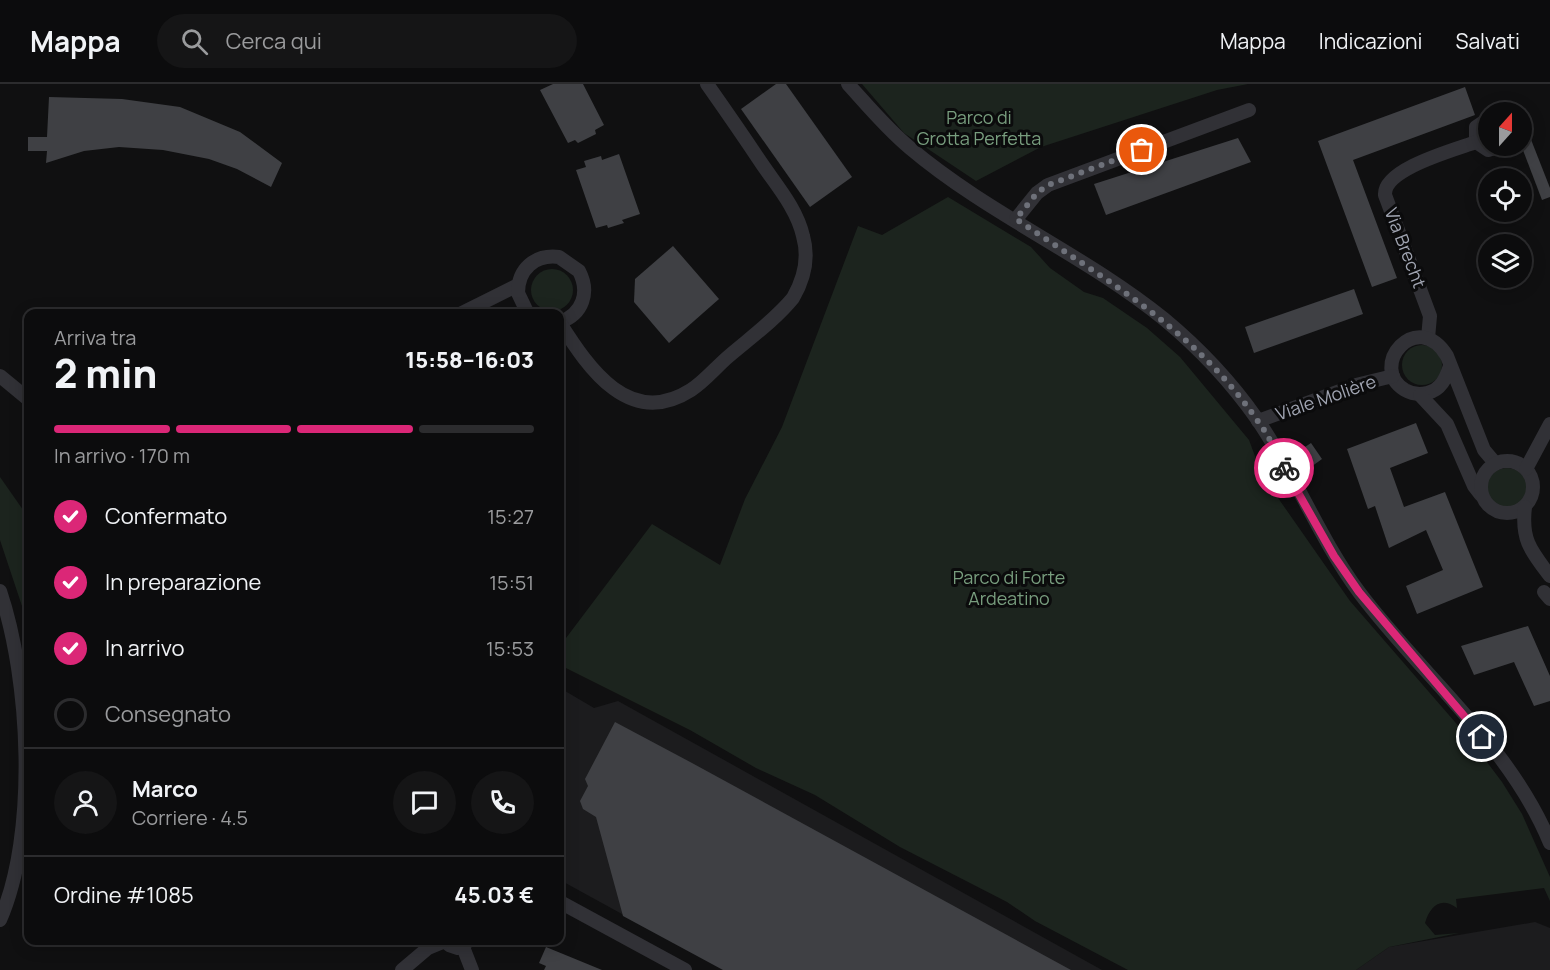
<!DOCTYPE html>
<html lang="it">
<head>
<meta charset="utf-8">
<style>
  body { margin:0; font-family:Manrope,sans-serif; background:#151516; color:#f1f3f6; height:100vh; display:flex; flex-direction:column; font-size:22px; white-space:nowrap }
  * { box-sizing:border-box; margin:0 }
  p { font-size:20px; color:#9a9b9d }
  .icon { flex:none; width:33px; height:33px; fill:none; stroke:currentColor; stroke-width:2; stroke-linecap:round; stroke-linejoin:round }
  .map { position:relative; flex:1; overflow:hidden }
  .details { position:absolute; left:24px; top:225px; width:540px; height:636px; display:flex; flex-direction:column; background:#0c0c0d; border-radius:12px; box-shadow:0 3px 15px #0003,0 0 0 2px #2c2c2e }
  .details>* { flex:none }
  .needle { width:39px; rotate:21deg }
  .fabs { position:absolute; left:1478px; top:18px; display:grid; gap:12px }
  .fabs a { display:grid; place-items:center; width:54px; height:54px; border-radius:50%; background:#0c0c0d; box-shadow:0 3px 15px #0003,0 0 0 2px #2c2c2e; font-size:30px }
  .pin { position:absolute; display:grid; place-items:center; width:51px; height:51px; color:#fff; margin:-26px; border:3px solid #fff; border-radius:50%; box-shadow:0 2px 6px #0007 }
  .courier { position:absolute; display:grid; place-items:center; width:60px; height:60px; margin:-30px; border:4px solid #db2777; border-radius:50%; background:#fff; color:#222; box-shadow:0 2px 8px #0007 }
  .overview em { font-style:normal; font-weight:800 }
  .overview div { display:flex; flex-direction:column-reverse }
  .overview { display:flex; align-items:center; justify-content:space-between; height:102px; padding:0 30px }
  h1 { font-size:39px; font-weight:800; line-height:45px }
  .bar { display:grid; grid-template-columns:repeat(4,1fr); gap:9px 6px; align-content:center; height:72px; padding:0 30px }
  .bar i { height:8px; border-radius:4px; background:#2c2c2e }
  .bar .current { background:#db2777 }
  .bar p { grid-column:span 4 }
  .line { display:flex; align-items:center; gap:15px; padding:0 30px; border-top:2px solid #2c2c2e }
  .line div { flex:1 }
  .round { display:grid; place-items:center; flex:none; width:63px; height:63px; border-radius:32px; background:#151516 }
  ol { padding:0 30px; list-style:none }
  li { display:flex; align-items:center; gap:18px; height:66px }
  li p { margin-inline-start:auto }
  li .icon { padding:6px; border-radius:50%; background:#db2777; color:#fff; stroke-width:4 }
  li:last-child { color:#9a9b9d }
  li i { width:33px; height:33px; border:3px solid #2c2c2e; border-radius:50% }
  header { display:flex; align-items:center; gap:36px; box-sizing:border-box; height:84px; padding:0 30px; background:#0c0c0d; border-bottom:2px solid #2c2c2e }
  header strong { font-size:28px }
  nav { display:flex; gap:33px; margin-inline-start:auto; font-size:21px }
  .search { width:420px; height:54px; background:#151516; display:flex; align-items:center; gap:15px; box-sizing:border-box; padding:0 21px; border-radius:33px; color:#9a9b9d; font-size:22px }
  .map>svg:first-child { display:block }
  .built { fill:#1c1c1e }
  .green { fill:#1c241e }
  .building { fill:#3f4044 }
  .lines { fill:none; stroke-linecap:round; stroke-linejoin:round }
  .minor { stroke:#313136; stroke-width:14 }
  .done { stroke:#6e717a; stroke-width:6; stroke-dasharray:0 10.8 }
  .route { stroke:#db2777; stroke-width:8 }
  .labels { text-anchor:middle; stroke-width:6; stroke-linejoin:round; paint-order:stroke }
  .park-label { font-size:18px; fill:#789d7e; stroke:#0b0b0c }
  .street-label { font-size:18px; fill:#a1a5b2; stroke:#0b0b0c }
</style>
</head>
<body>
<header>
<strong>Mappa</strong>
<div class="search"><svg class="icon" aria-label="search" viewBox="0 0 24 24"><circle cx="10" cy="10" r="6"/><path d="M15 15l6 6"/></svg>Cerca qui</div>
<nav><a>Mappa</a><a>Indicazioni</a><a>Salvati</a></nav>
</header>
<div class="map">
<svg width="1550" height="886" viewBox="0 0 1550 886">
  <rect width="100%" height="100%" fill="#101011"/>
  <g class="built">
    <polygon points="560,604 594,624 618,617 1102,886 724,886 560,796"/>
    <polygon points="1535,838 1550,844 1550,886 1356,886 1389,863"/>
  </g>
  <g class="green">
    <polygon points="862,0 1248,0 1217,6 1041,63 976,97 904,49"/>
    <path d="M 948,113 L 1031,163 L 1050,184 L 1084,208 L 1103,214 L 1147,244 L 1180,273 L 1249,356 L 1262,391 L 1350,517 L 1468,653 L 1502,698 L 1522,730 L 1550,793 L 1550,817 L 1544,804 L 1456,815 L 1457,824 C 1441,812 1430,822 1425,839 L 1435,851 L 1459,849 L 1389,863 L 1356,886 L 1128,886 L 1035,837 L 1007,818 L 900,763 L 815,711 L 756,684 L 690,646 L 560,581 L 560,562 L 652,440 L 720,481 L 745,415 L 782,343 L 858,142 L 882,151 Z"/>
    <circle cx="552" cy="206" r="21"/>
    <circle cx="1422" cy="281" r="20"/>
    <circle cx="1507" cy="404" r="20"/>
    <polygon points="0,393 28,433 28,540 0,456"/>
  </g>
  <g class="building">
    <polygon points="553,0 583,0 604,41 595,46 596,50 578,59 575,56 568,59 540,6"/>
    <polygon points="776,0 786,0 852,93 810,123 741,25"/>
    <polygon points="1465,3 1475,31 1353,76 1397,194 1372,203 1318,57"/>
    <polygon points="49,13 122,15 180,23 240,48 282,79 271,103 237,85 209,75 163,66 119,63 84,67 46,79 47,67 28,67 28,53 47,53"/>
    <polygon points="1530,53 1550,104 1550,113 1542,116 1521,61 1521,57"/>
    <polygon points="1238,54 1251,78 1106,131 1094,100"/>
    <polygon points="619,70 640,130 622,136 624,139 608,144 607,141 596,144 576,86 586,83 584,77 601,72 602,76"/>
    <polygon points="673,162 719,215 669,259 634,218 635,195"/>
    <polygon points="1354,205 1363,230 1254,269 1245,243"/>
    <polygon points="1416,339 1428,369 1390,384 1404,423 1445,408 1483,503 1417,530 1406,502 1443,486 1426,446 1389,464 1375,422 1368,425 1347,365"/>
    <polygon points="1311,359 1322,375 1304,388 1293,371"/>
    <polygon points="1528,542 1550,592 1550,617 1534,622 1514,578 1474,591 1461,562"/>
    <polygon points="615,638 692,679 1071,886 723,886 623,832 596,733 583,725 580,717 588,702 585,695"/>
    <polygon points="546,863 602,886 544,886 546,882 539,879"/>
  </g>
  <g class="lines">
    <g class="minor">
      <path d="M 848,0 C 868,22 887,45 910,64 C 988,130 1085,171 1164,235 C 1199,264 1231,298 1257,335 C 1295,390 1319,454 1359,508 C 1421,591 1510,661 1550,759"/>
      <polyline points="1488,35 1476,43 1476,58 1488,66 1501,62"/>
      <polyline points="1016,135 1037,109 1048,101 1249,26"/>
      <polyline points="460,230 518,201"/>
      <path d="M 528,230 L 518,209 C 518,185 535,170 559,173 L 579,187 C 590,208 583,230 560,238"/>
      <path d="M 560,239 C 589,285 630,345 691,306 C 705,297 716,283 729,272 C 750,254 775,236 793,214 C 804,195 809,173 803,152 C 797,125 777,102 762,80 C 744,53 726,27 707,0"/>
      <path d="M 1428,254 L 1430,232 L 1385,111 C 1383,85 1454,66 1476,58"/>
      <path d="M 1450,282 C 1446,294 1441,306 1427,309 C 1419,311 1412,310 1405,306 C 1367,283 1417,223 1447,272 L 1484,366 L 1495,379"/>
      <polyline points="0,292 28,315"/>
      <polyline points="1420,311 1447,340 1474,402 1481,411"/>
      <polyline points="1258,337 1356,301 1393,292"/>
      <circle cx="1507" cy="403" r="26"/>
      <polyline points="1526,385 1550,340"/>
      <path d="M 1525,423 C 1521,456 1531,467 1550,492"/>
      <path d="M 0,507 C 30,596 38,749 0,836"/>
      <polyline points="1544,508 1550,515"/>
      <polyline points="560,818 685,886"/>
      <polyline points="445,856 449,861 458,864 470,856"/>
      <polyline points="463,863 472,886"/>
      <polyline points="402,886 428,864 445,857"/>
    </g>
  </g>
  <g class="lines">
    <path class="done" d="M 1142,66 L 1048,101 L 1037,109 L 1016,135 C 1104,195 1195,246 1257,336 C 1268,350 1276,368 1284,384"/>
    <polyline class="route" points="1284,384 1334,472 1359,508 1482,653"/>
  </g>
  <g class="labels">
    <g class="park-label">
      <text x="979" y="40">Parco di<tspan x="979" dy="21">Grotta Perfetta</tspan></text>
      <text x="1009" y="500">Parco di Forte<tspan x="1009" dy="21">Ardeatino</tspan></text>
    </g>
    <g class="street-label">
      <text transform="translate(1405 164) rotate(69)" y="6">Via Brecht</text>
      <text transform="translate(1326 314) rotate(-19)" y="6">Viale Molière</text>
    </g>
  </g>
</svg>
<div class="fabs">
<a><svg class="needle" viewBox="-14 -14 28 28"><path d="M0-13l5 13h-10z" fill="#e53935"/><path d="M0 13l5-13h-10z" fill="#9a9b9d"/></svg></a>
<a><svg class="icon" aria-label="locate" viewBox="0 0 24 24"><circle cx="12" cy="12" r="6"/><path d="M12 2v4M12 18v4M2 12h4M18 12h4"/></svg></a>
<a><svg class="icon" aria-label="layers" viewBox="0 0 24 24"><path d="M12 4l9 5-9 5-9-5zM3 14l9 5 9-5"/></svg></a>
</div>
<div class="pin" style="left:1142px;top:66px;background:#ea580c"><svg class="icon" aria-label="bag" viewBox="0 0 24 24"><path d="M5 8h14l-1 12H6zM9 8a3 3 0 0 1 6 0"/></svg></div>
<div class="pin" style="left:1482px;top:653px;background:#1f2937"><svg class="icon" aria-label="home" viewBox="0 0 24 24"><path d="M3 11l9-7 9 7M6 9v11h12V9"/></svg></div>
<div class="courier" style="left:1284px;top:384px"><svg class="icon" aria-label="bike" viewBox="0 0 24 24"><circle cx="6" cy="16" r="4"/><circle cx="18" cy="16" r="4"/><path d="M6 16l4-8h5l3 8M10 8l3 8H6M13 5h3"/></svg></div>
<section class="details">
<div class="overview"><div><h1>2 min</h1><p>Arriva tra</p></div><em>15:58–16:03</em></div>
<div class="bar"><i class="current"></i><i class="current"></i><i class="current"></i><i></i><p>In arrivo · 170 m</p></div>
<ol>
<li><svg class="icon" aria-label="check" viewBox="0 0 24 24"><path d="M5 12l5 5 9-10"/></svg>Confermato<p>15:27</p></li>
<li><svg class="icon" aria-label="check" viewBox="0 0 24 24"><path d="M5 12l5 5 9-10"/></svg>In preparazione<p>15:51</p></li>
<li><svg class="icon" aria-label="check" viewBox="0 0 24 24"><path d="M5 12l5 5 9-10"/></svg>In arrivo<p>15:53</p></li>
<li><i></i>Consegnato</li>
</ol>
<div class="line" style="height:108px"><a class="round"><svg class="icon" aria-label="person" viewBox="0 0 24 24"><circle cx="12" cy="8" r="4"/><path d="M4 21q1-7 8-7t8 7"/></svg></a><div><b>Marco</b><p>Corriere · 4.5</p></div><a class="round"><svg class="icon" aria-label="chat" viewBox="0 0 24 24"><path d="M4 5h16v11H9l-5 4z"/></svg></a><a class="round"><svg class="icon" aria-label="phone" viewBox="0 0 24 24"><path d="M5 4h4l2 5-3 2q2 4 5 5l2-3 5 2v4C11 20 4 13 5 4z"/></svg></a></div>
<div class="line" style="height:78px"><div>Ordine #1085</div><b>45.03 €</b></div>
</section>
</div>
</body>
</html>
